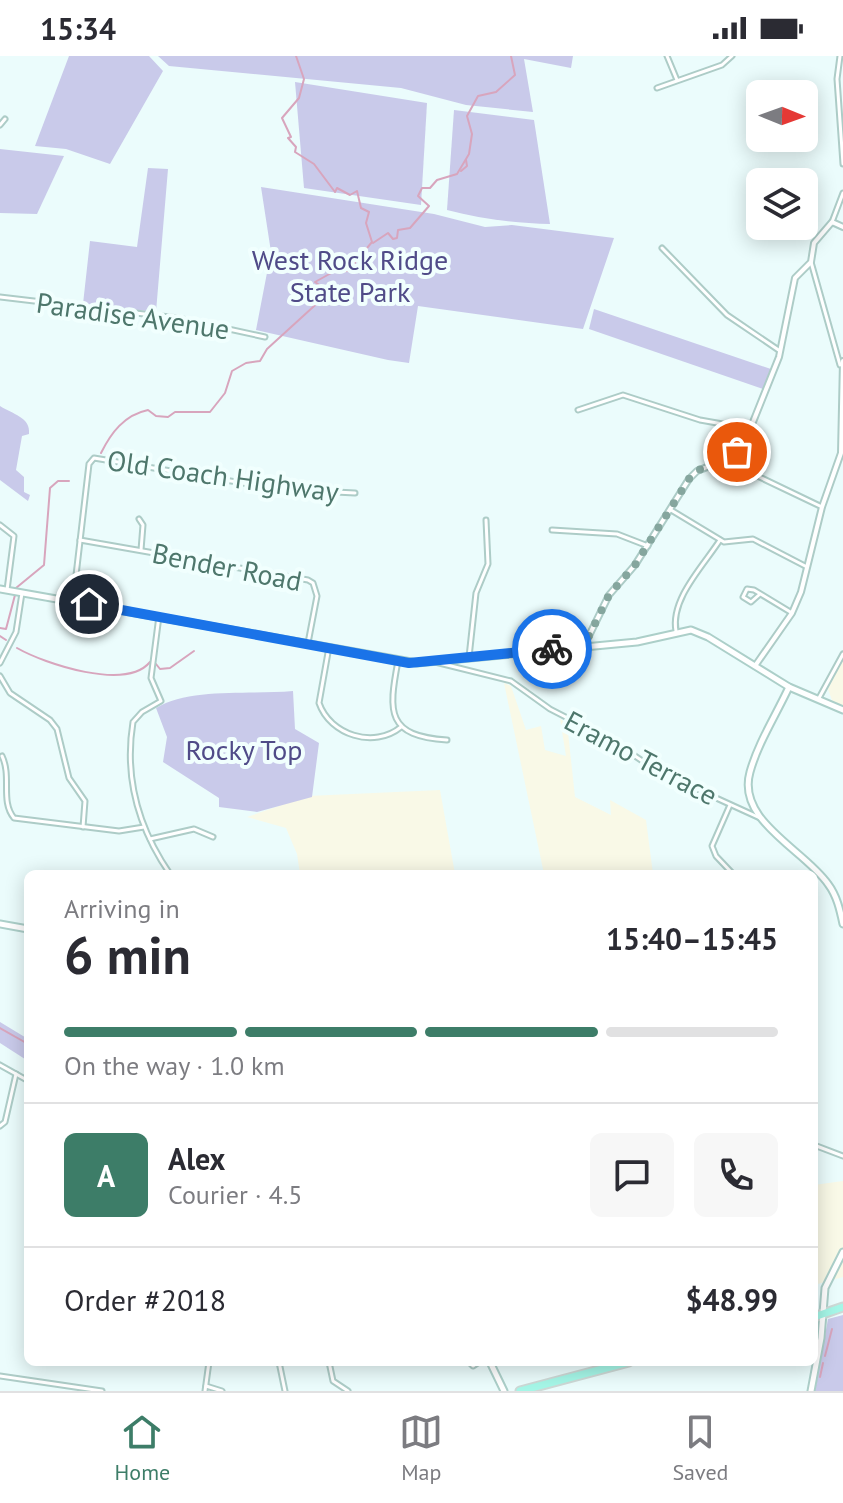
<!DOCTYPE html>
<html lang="en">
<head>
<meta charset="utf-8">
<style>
  body { margin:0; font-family:"PT Sans",sans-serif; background:#f7f7f7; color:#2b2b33; height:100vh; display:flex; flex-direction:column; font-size:30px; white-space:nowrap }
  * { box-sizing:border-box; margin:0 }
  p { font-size:26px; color:#7c7c81 }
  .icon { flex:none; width:44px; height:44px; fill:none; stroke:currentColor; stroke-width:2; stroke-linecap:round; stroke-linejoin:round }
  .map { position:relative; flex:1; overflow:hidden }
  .drawer { position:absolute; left:24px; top:814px; width:794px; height:496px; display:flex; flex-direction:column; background:#fff; border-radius:12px; box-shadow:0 4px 20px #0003 }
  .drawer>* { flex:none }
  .needle { width:52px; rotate:91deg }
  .buttons { position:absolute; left:746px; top:24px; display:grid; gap:16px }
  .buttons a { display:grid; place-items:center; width:72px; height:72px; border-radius:12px; background:#fff; box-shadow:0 4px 20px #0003; font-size:40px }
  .pin { position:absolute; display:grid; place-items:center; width:68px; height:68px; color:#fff; margin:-34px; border:4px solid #fff; border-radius:50%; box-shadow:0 2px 8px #0007 }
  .courier { position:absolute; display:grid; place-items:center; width:80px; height:80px; margin:-40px; border:6px solid #1a73e8; border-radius:50%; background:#fff; color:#222; box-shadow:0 2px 10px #0007 }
  .overview em { font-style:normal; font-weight:600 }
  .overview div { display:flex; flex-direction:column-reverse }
  .overview { display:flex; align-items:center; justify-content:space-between; height:136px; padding:0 40px }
  h1 { font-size:52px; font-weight:600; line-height:60px }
  .bar { display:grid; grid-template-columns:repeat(4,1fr); gap:12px 8px; align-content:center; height:96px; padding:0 40px }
  .bar i { height:10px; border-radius:6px; background:#e1e1e2 }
  .bar .selected { background:#3d7d68 }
  .bar p { grid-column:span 4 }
  .line { display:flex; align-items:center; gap:20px; padding:0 40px; border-top:2px solid #e1e1e2 }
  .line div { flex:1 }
  .round { display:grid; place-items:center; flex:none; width:84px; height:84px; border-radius:12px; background:#f7f7f7 }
  .status { display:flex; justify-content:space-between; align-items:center; height:56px; padding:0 40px; background:#fff; direction:ltr }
  .status svg { height:22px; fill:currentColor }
  .tabs { display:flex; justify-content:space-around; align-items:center; height:112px; border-top:2px solid #e1e1e2; background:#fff; font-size:22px; color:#7c7c81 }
  .tabs a { display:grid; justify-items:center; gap:4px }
  .tabs .selected { color:#3d7d68 }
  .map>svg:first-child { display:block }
  .education { fill:#f9f9e7 }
  .green { fill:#c9caea }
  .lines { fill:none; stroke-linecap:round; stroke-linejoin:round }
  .stream { stroke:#d8a5bd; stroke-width:2 }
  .minor-casing { stroke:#adccc7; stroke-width:7 }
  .tertiary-casing { stroke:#adccc7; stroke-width:8 }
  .secondary-casing { stroke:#accfc9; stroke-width:9 }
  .trunk-casing { stroke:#cdd9d6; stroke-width:11 }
  .minor { stroke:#fff; stroke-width:3 }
  .tertiary { stroke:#fff; stroke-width:4 }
  .secondary { stroke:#fff; stroke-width:5 }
  .trunk { stroke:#a5f6e7; stroke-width:7 }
  .done { stroke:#85a69e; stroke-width:8; stroke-dasharray:0 14.4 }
  .route { stroke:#1a73e8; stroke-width:10 }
  .labels { text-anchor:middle; stroke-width:8; stroke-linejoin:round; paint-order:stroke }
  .park-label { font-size:28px; fill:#504b88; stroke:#f1fffe }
  .street-label { font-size:28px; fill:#4e776c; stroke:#f1fffe }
</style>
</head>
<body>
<div class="status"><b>15:34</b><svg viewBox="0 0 49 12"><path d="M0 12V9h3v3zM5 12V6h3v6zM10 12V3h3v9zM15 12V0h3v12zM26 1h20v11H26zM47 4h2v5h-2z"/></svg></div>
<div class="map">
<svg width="843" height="1335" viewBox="0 0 843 1335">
  <rect width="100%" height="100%" fill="#ebfcfc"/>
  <g class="education">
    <polygon points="843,602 843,652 833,647 828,633"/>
    <polygon points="504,627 511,630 526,674 541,670 545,694 566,700 560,663 567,667 575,741 611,759 610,744 646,764 653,818 544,818"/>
    <polygon points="440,734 455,818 300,818 297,798 286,772 247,761 308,740"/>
    <polygon points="843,1125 843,1221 814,1229 814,1129"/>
  </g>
  <g class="green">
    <polygon points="69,0 149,0 163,15 110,108 66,93 35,90"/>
    <polygon points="158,0 573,0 571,12 524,3 533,56 466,49 401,32 169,10"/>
    <polygon points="295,26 427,47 421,149 304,132"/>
    <path d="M 454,54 L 534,64 L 550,168 C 515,167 481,163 447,154 Z"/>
    <polygon points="0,93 64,100 37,158 0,157"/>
    <polygon points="148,112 168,113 156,256 83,248 90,185 137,191"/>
    <polygon points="261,131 434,158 485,171 512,169 614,182 583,273 418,250 409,307 388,304 256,274 271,196"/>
    <polygon points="594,253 771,313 763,333 589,273"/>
    <path d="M 0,350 C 12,358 31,361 29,378 L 22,380 L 16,414 L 24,421 L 24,436 L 30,439 L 28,445 L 0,424 Z"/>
    <path d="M 293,635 L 295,673 L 319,687 L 312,741 L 257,756 L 219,751 L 219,742 L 163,706 L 167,681 L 156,652 C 190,631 251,639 293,635 Z"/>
    <polygon points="0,966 28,983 28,1005 0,987"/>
    <polygon points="843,1259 843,1335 815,1335 828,1263"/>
  </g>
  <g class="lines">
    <g class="stream">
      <polyline points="461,115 467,110 466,104"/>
      <polyline points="373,187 388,177 393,183 397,182 398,174 410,172 429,150 418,140 422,132 430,132 437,124 457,118 469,98 472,78 467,60 478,40 496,36 515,19 511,0"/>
      <path d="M 101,397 C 111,377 124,359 148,354 L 156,360 L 168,361 L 175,356 L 210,356 L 225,337 L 232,315 L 246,307 L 260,305 L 267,293 L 324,241 L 325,233 L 315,226 L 333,216 L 348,215 L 372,186 L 366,167 L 369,156 L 361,152 L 357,135 L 350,139 L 337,132 L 335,136 L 314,108 L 295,96 L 296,91 L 288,82 L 291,81 L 282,62 L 299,42 L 304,23 L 296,0"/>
      <polyline points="16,532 44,509 50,432 58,425 69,425"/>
      <polyline points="0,572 6,573 15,539"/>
      <polyline points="0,580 6,584"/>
      <path d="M 17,592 C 45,608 126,635 150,606"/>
      <polyline points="156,608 160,613 170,612 194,595"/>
      <polyline points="0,972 28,988"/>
      <polyline points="825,1300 832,1273"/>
      <polyline points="820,1321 823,1307"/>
    </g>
    <g class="minor-casing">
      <g id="minor">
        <polyline points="667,0 677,24"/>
        <polyline points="840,0 837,23 843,108"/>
        <polyline points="657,32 722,9 732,0"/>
        <polyline points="0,69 5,63"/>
        <polyline points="832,166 843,137"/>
        <polyline points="662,192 727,259 780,295"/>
        <polyline points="811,206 840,309"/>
        <polyline points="0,241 178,262 265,281"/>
        <polyline points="578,354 623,339 700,364 751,373"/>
        <polyline points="726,405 822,451"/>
        <polyline points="671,454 724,486 753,483 807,511"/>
        <polyline points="139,463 143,469 141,494"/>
        <polyline points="0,469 14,480 7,534"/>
        <polyline points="552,474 617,478 648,490"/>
        <polyline points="80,484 308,524 313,527 317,540 308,587"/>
        <polyline points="760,538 751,546 743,541 747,533 754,534 792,557"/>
        <polyline points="73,545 89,408 94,402 278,433 355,437"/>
        <path d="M 159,560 L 151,622 L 161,645 L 142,656 L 133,666 C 124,721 139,773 170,818"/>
        <path d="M 676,575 C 670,543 704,509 720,484"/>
        <path d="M 329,591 L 319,647 C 330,679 374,693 401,671"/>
        <polyline points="469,601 476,537 488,508 486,464"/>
        <path d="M 398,605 C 388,657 387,680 447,684"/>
        <polyline points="435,606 511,625 550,653 616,687 657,715 760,762"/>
        <polyline points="0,607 16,576 22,537"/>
        <polyline points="0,620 10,637 50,664 57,673 69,722 85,745 83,771"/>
        <polyline points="819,642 843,598"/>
        <path d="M 2,700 C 12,721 0,745 14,762 L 119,775 L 144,771"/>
        <polyline points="730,749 712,790 716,800 733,818"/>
        <polyline points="150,783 194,773 213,781"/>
        <polyline points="0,1009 25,1023"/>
        <polyline points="0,1070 5,1066 16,1018"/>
        <polyline points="814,1089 843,1100"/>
        <polyline points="279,1306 285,1335"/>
        <polyline points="329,1306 333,1325 348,1335"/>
        <polyline points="469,1306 473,1310 479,1306"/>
        <polyline points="0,1320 102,1335"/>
        <polyline points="206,1330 222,1335"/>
        <polyline points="205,1335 209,1306"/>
      </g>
    </g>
    <g class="tertiary-casing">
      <g id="tertiary">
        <polyline points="584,590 609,539 635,509 689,423 697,415 730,402 745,386 779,301 795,222 811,206 814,187 832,166 843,171"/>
        <polyline points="755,610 792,557 801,536 822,451 841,397 843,305"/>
      </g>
    </g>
    <g class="secondary-casing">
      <g id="secondary">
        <polyline points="0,533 417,607 637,586 691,574 708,581 789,631 843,654"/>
        <path d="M 789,631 C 776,659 758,687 750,716 C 736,765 805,794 828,828 C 837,840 840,854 843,868"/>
        <polyline points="0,868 28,873"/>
        <polyline points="490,1306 504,1335"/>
        <polyline points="811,1335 821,1282 825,1232 843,1196"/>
      </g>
    </g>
    <g class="trunk-casing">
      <g id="trunk">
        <polyline points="814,1261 843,1251"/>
        <polyline points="520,1335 629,1306"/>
      </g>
    </g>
    <use href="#minor" class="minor"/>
    <use href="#tertiary" class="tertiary"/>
    <use href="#secondary" class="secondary"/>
    <use href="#trunk" class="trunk"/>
  </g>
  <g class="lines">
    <polyline class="done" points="552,593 584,590 609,539 635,509 689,423 697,415 737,396"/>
    <polyline class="route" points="89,548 409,607 552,593"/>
  </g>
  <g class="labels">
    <g class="park-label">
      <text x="350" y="214">West Rock Ridge<tspan x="350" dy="32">State Park</tspan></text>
      <text x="244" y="704">Rocky Top</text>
    </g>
    <g class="street-label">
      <text transform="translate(133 260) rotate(8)" y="10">Paradise Avenue</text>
      <text transform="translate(223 420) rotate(8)" y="10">Old Coach Highway</text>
      <text transform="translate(227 511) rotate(11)" y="10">Bender Road</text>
      <text transform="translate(641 702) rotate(28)" y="10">Eramo Terrace</text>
    </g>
  </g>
</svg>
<div class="buttons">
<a><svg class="needle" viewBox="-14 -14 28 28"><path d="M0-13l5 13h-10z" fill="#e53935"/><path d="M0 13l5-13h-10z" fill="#7c7c81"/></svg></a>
<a><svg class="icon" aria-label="layers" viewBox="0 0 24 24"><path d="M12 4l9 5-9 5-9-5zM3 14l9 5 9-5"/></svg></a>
</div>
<div class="pin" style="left:737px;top:396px;background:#ea580c"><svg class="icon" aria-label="bag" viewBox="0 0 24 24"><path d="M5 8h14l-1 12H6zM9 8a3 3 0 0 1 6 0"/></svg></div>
<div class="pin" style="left:89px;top:548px;background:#1f2937"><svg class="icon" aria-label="home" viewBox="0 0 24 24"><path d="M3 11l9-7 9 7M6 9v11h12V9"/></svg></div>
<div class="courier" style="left:552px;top:593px"><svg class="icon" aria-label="bike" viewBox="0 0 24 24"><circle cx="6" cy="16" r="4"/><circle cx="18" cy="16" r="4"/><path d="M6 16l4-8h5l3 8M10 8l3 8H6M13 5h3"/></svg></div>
<section class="drawer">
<div class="overview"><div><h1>6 min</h1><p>Arriving in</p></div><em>15:40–15:45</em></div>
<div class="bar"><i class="selected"></i><i class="selected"></i><i class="selected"></i><i></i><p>On the way · 1.0 km</p></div>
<div class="line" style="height:144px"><b class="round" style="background:#3d7d68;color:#fff">A</b><div><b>Alex</b><p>Courier · 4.5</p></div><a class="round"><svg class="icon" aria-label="chat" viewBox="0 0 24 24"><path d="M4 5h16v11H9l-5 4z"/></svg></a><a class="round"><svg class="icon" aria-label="phone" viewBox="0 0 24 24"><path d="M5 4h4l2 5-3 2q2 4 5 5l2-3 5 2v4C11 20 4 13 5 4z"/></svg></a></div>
<div class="line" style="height:104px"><div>Order #2018</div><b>$48.99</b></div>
</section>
</div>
<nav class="tabs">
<a class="selected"><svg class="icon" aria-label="home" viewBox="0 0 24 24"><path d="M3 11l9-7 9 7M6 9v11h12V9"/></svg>Home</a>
<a><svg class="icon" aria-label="map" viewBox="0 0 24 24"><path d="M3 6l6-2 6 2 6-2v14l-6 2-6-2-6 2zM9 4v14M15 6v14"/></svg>Map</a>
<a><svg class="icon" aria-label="saved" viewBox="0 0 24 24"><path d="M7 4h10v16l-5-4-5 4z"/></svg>Saved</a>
</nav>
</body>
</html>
